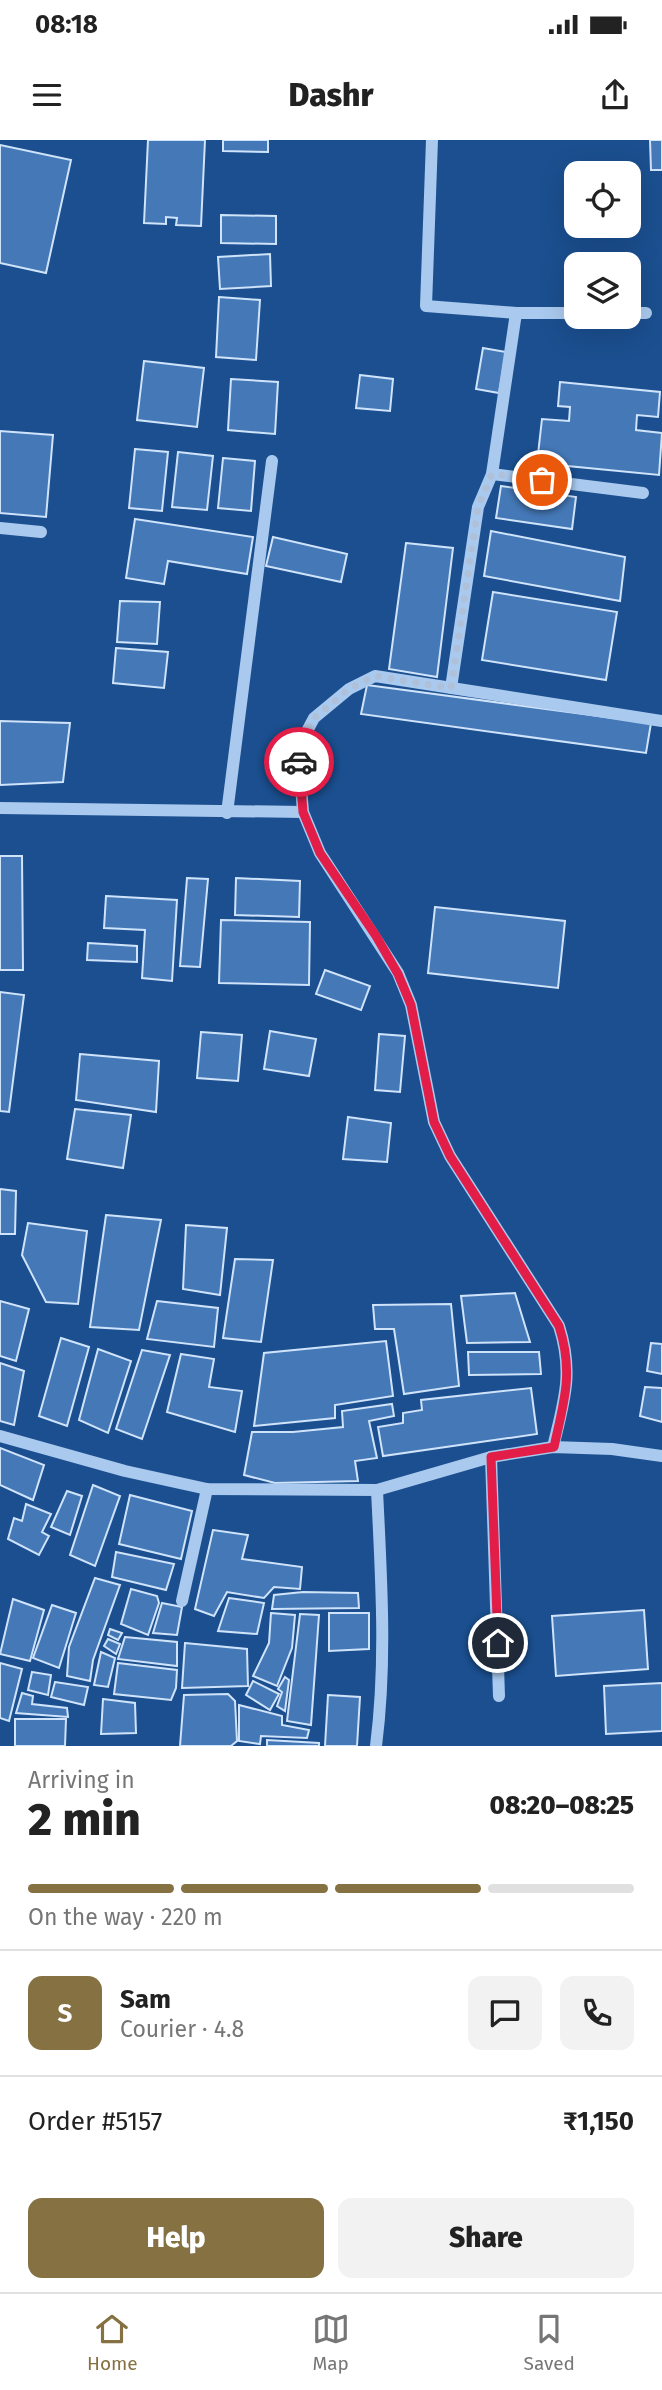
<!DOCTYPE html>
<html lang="en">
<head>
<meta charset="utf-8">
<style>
  body { margin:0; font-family:"Fira Sans",sans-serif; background:#f2f2f2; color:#222; height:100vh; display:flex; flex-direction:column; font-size:26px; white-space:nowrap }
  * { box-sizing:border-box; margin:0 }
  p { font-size:23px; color:#767676 }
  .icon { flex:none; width:38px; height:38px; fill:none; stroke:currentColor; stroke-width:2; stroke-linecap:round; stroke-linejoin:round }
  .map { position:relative; height:1606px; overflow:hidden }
  .details { display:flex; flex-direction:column; background:#fff; flex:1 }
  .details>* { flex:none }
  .buttons { position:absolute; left:564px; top:21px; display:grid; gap:14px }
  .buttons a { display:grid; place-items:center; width:77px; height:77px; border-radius:14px; background:#fff; box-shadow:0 7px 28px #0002; font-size:35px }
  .pin { position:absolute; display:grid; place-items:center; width:60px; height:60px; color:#fff; margin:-30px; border:4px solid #fff; border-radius:50%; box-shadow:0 2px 7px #0007 }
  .courier { position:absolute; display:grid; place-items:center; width:70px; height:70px; margin:-35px; border:5px solid #e11d48; border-radius:50%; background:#fff; color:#222; box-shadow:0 2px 9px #0007 }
  .head em { font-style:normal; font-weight:800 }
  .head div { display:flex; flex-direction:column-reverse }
  .head { display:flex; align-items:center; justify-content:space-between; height:119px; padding:0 28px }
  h1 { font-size:46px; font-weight:800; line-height:52px }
  .bar { display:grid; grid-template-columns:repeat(4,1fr); gap:10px 7px; align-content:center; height:84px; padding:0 28px }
  .bar i { height:9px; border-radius:5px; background:#e0e0e0 }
  .bar .current { background:#857141 }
  .bar p { grid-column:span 4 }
  .line { display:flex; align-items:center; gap:18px; padding:0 28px; border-top:2px solid #e0e0e0 }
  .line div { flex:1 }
  .round { display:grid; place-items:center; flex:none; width:74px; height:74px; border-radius:14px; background:#f2f2f2 }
  .button { display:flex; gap:14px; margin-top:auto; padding:14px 28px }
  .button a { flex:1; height:80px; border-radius:14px; background:#857141; color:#fff; font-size:28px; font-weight:800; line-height:80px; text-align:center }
  .button a+a { background:#f2f2f2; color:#222 }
  .status { display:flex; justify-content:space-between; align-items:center; height:49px; padding:0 35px; background:#fff; direction:ltr }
  .status svg { height:19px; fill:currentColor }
  header { display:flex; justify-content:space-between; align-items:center; height:91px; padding:0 28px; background:#fff; font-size:32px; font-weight:800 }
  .tab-bar { display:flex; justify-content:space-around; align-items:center; height:98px; border-top:2px solid #e0e0e0; background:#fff; font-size:19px; color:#767676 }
  .tab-bar a { display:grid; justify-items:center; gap:4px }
  .tab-bar .current { color:#857141 }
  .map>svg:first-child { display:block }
  .building { fill:#4478b7; stroke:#cfe3fa; stroke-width:2 }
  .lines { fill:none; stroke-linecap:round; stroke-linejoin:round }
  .minor { stroke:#a9c9ee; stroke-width:12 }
  .done { stroke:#afc1d8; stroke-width:7; stroke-dasharray:0 12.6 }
  .route { stroke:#e11d48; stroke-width:9 }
</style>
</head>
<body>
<div class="status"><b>08:18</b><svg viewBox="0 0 49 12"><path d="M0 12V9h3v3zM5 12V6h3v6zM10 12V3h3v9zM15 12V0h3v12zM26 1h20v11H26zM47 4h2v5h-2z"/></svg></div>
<header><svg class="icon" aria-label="menu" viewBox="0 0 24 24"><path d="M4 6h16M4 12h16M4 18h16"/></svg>Dashr<svg class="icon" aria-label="share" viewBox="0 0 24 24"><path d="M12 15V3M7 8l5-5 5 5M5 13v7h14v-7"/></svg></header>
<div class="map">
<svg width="662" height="1606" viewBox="0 0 662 1606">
  <rect width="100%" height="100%" fill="#1b4f8f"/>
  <g class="building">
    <polygon points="148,0 205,0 201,86 176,85 177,78 166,77 166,84 144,83"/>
    <polygon points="223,0 268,0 268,12 223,11"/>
    <polygon points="650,0 662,0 662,30 651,30"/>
    <polygon points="0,5 71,20 46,133 0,123"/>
    <polygon points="221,75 276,76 276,104 221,103"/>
    <polygon points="270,114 271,146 220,149 218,117"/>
    <polygon points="219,157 260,160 256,220 216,217"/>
    <polygon points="483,208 506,212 499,253 476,249"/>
    <polygon points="144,221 204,228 197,287 137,280"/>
    <polygon points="360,235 393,239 390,271 356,268"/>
    <polygon points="231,239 278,242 275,294 228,290"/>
    <polygon points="560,242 660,252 658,277 637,275 636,290 662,293 659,335 537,323 542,279 569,281 570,267 558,266"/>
    <polygon points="0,291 53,295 46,377 0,373"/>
    <polygon points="135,309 168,312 162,371 129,368"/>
    <polygon points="178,312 213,316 207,370 172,367"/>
    <polygon points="223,318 255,321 251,371 218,368"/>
    <polygon points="501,346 576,357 572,389 496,378"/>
    <polygon points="135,379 253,397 247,434 168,421 164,444 126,438"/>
    <polygon points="491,391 625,417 620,461 484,436"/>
    <polygon points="273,397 347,414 341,442 266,426"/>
    <polygon points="406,403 453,408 437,537 389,529"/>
    <polygon points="493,452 617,472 606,540 482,520"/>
    <polygon points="120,461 160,462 157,504 117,502"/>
    <polygon points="116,508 168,512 164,548 113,543"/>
    <polygon points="367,545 651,583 646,613 361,574"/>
    <polygon points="0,581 70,583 63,642 0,645"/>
    <polygon points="0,716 22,716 23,830 0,830"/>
    <polygon points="187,738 208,739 200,827 180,826"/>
    <polygon points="236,738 300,741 299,777 235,775"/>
    <polygon points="106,756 177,760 172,841 142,838 145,790 104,788"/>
    <polygon points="435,767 565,781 558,848 428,833"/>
    <polygon points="221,780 310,782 309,845 219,843"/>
    <polygon points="88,803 137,806 137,822 87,820"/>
    <polygon points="325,830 370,846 361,870 316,854"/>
    <polygon points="0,852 24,855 9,972 0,971"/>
    <polygon points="270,891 316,899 309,936 264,929"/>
    <polygon points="201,892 242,895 238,941 197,938"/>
    <polygon points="379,894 405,896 400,952 375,950"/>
    <polygon points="80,914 159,921 156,972 76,960"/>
    <polygon points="75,969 131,975 123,1028 67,1019"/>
    <polygon points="348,977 391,983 387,1022 343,1019"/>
    <polygon points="0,1049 16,1051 15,1094 0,1094"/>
    <polygon points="106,1075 161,1080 139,1190 90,1187"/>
    <polygon points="28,1083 87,1091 78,1164 46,1162 22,1115"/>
    <polygon points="186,1085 227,1088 220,1155 183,1149"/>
    <polygon points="235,1119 273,1120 261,1202 223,1198"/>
    <polygon points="515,1153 530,1202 467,1203 461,1156"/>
    <polygon points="0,1161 29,1169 16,1221 0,1216"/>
    <polygon points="157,1161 218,1168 214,1207 147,1199"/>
    <polygon points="451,1164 459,1246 404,1254 394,1189 375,1189 373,1165"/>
    <polygon points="61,1198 89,1207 67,1286 39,1276"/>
    <polygon points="386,1201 393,1256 335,1265 335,1278 254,1286 264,1213"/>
    <polygon points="651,1203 662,1204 662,1234 647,1231"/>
    <polygon points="98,1209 131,1221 108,1293 79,1280"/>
    <polygon points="142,1210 170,1215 142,1299 116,1289"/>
    <polygon points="468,1212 539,1212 541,1234 469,1235"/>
    <polygon points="181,1214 214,1219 209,1247 242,1251 235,1292 167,1272"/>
    <polygon points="0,1223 24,1231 14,1285 0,1281"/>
    <polygon points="645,1247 662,1248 662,1282 640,1276"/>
    <polygon points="531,1248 537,1294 383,1316 378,1287 403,1283 403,1273 422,1270 421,1260"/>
    <polygon points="392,1264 394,1276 369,1281 377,1318 355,1321 358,1341 275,1343 244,1335 252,1292 293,1292 343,1287 342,1271"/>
    <polygon points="0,1308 44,1325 33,1360 0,1345"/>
    <polygon points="93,1345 120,1356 95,1426 70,1415"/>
    <polygon points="67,1351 82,1356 70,1395 51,1387"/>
    <polygon points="130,1355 192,1371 181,1419 119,1404"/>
    <polygon points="26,1364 51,1374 42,1392 49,1396 39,1415 8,1399 14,1378 22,1381"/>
    <polygon points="213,1390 248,1395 242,1419 302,1427 300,1449 274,1447 264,1458 227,1452 214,1476 195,1469"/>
    <polygon points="116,1412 174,1424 166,1450 112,1437"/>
    <polygon points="95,1438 120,1445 93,1520 90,1541 67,1536 69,1507"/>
    <polygon points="131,1449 157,1456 159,1463 148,1495 121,1484"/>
    <polygon points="303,1452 358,1453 359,1468 272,1469 274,1455"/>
    <polygon points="229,1458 264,1463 257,1494 218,1491"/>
    <polygon points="13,1459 44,1470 30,1521 0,1514"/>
    <polygon points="162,1463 182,1467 177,1495 153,1493"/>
    <polygon points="52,1465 76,1473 59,1528 33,1518"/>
    <polygon points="644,1470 648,1529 556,1536 552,1476"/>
    <polygon points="271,1473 295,1475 292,1508 277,1546 253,1536 269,1503"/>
    <polygon points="329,1473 369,1473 369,1509 329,1511"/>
    <polygon points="300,1474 319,1475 311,1585 287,1581"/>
    <polygon points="110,1489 122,1493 118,1500 108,1495"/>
    <polygon points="125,1497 177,1502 177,1526 118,1519"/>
    <polygon points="108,1499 120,1504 116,1514 104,1506"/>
    <polygon points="185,1503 247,1509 248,1546 182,1548"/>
    <polygon points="101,1512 115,1518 108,1547 94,1545"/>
    <polygon points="0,1523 22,1529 9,1581 0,1578"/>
    <polygon points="118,1523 177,1530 176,1548 171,1560 114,1554"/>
    <polygon points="32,1532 51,1535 48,1555 28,1550"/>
    <polygon points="285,1537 289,1540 285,1571 277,1566 282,1552 278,1549"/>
    <polygon points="253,1541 279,1554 270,1570 246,1555"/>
    <polygon points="55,1542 88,1547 84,1565 51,1557"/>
    <polygon points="662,1543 662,1591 606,1594 604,1546"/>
    <polygon points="22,1553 33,1556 32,1564 67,1568 68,1577 16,1573"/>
    <polygon points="228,1554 235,1561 237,1601 231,1606 180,1606 184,1555"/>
    <polygon points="328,1555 360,1557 357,1606 325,1606"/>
    <polygon points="103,1559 135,1563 136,1593 101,1594"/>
    <polygon points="239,1565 282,1576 282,1585 309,1590 307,1598 261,1596 260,1604 239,1601"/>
    <polygon points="15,1579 66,1579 65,1606 15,1606"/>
    <polygon points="267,1600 319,1603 319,1606 267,1606"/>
  </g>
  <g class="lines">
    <g class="minor">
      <polyline points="432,0 426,166 516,173 576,173"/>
      <polyline points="628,173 646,173"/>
      <polyline points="492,334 643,353"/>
      <polyline points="0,388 41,392"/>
      <polyline points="451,548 478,367 492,334 516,173"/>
      <polyline points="0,668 303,672"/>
      <polyline points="227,673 272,321"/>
      <polyline points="0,1296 125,1331 207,1349 377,1350 491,1317 553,1307 612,1309 662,1316"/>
      <path d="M 553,1307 C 564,1261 574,1233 559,1186 L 450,1016 L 434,982 L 411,865 L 398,833 L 320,713 L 303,672 L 298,608 L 314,578 L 349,549 L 375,536 L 662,581"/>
      <polyline points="491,1317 499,1556"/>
      <polyline points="182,1461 207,1349"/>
      <path d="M 376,1606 C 387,1521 381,1435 377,1350"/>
    </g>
  </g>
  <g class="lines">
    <polyline class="done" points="299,622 298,608 314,578 349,549 375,536 451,548 478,367 492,334 542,340"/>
    <path class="route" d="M 299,622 L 303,672 L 320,713 L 376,796 L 398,834 L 411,865 L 434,982 L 450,1016 L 559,1186 C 574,1233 564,1261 554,1307 L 491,1317 L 498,1503"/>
  </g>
</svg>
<div class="buttons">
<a><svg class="icon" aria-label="locate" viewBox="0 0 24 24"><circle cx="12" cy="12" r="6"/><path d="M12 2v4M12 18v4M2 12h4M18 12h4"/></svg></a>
<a><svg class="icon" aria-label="layers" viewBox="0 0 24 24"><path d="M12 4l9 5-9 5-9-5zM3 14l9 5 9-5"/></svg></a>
</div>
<div class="pin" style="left:542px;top:340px;background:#ea580c"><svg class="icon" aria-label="bag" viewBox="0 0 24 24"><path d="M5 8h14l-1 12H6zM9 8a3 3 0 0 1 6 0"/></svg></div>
<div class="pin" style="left:498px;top:1503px;background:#1f2937"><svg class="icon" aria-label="home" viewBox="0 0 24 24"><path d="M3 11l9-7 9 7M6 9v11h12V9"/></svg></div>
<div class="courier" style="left:299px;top:622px"><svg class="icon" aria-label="car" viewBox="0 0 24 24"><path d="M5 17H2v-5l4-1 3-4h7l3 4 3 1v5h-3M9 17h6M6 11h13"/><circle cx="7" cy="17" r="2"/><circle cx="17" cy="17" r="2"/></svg></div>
</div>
<section class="details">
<div class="head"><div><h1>2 min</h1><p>Arriving in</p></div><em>08:20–08:25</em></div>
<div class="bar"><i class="current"></i><i class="current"></i><i class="current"></i><i></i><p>On the way · 220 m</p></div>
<div class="line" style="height:126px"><b class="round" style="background:#857141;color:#fff">S</b><div><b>Sam</b><p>Courier · 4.8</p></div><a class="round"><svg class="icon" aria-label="chat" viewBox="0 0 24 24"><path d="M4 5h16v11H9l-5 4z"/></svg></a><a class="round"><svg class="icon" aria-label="phone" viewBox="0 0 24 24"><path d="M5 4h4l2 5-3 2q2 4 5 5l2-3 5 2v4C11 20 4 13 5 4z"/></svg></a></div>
<div class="line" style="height:91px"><div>Order #5157</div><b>₹1,150</b></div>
<div class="button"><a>Help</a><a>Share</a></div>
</section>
<nav class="tab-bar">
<a class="current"><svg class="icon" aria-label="home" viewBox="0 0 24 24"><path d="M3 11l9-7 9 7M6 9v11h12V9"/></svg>Home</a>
<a><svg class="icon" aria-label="map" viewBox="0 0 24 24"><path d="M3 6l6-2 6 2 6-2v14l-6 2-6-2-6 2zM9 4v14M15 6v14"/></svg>Map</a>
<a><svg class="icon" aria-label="saved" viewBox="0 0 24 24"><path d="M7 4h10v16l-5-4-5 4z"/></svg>Saved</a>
</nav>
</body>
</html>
